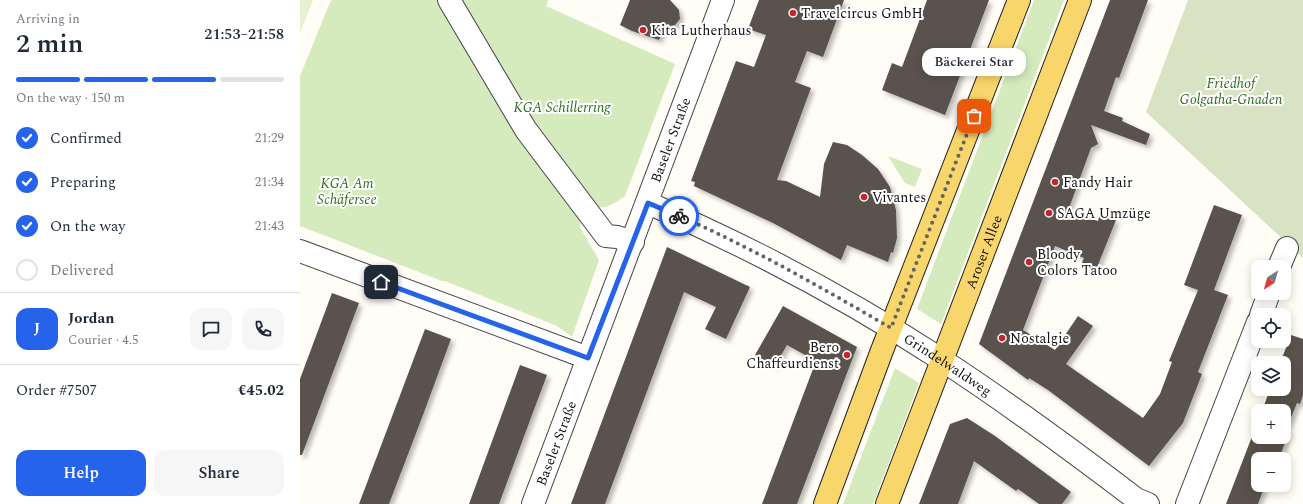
<!DOCTYPE html>
<html lang="en">
<head>
<meta charset="utf-8">
<style>
  body { margin:0; font-family:Spectral,serif; background:#f6f6f7; color:#1f2937; height:100vh; display:flex; flex-direction:column; font-size:15px; white-space:nowrap }
  * { box-sizing:border-box; margin:0 }
  p { font-size:13px; color:#747a83 }
  .icon { flex:none; width:22px; height:22px; fill:none; stroke:currentColor; stroke-width:2; stroke-linecap:round; stroke-linejoin:round }
  .map { position:relative; flex:1; overflow:hidden }
  .drawer { display:flex; flex-direction:column; background:#fff; width:300px }
  .drawer>* { flex:none }
  .needle { width:26px; rotate:217deg }
  .fabs { position:absolute; left:951px; top:260px; display:grid; gap:8px }
  .fabs a { display:grid; place-items:center; width:40px; height:40px; border-radius:8px; background:#fff; box-shadow:0 2px 10px #0003; font-size:20px }
  .pin { position:absolute; display:grid; place-items:center; width:34px; height:34px; color:#fff; margin:-17px; border-radius:8px; box-shadow:0 2px 6px #0006 }
  .courier { position:absolute; display:grid; place-items:center; width:40px; height:40px; margin:-20px; border:3px solid #2563eb; border-radius:50%; background:#fff; color:#222; box-shadow:0 1px 5px #0007 }
  .bubble { position:absolute; height:28px; border-radius:12px; background:#fff; box-shadow:0 2px 10px #0003; font-size:13px; font-weight:600; line-height:28px; text-align:center }
  .overview em { font-style:normal; font-weight:600 }
  .overview div { display:flex; flex-direction:column-reverse }
  .overview { display:flex; align-items:center; justify-content:space-between; height:68px; padding:0 16px }
  h1 { font-size:26px; font-weight:600; line-height:30px }
  .bar { display:grid; grid-template-columns:repeat(4,1fr); gap:6px 4px; align-content:center; height:48px; padding:0 16px }
  .bar i { height:5px; border-radius:3px; background:#e0e1e3 }
  .bar .selected { background:#2563eb }
  .bar p { grid-column:span 4 }
  .line { display:flex; align-items:center; gap:10px; padding:0 16px; border-top:1px solid #e0e1e3 }
  .line div { flex:1 }
  .round { display:grid; place-items:center; flex:none; width:42px; height:42px; border-radius:12px; background:#f6f6f7 }
  ol { padding:0 16px; list-style:none }
  li { display:flex; align-items:center; gap:12px; height:44px }
  li p { margin-inline-start:auto }
  li .icon { padding:4px; border-radius:50%; background:#2563eb; color:#fff; stroke-width:4 }
  li:last-child { color:#747a83 }
  li i { width:22px; height:22px; border:2px solid #e0e1e3; border-radius:50% }
  .primary-button { display:flex; gap:8px; margin-top:auto; padding:8px 16px }
  .primary-button a { flex:1; height:46px; border-radius:12px; background:#2563eb; color:#fff; font-size:16px; font-weight:600; line-height:46px; text-align:center }
  .primary-button a+a { background:#f6f6f7; color:#1f2937 }
  main { display:flex; flex:1; min-height:0 }
  .map>svg:first-child { display:block }
  .green { fill:#d5ebbd }
  .cemetery { fill:#d9e3c4 }
  .pitch { fill:#e6f2cf }
  .building { fill:#5a524d; filter:url(#shadow) }
  .lines { fill:none; stroke-linecap:round; stroke-linejoin:round }
  .minor-casing { stroke:#444; stroke-width:24 }
  .major-casing { stroke:#222; stroke-width:24 }
  .minor { stroke:#fff; stroke-width:22 }
  .major { stroke:#f9d66b; stroke-width:22 }
  .done { stroke:#646461; stroke-width:4; stroke-dasharray:0 7.2 }
  .route { stroke:#2563eb; stroke-width:5 }
  .poi-dot { fill:#c4262e; stroke:#fff; stroke-width:1.5 }
  .labels { text-anchor:middle; stroke-width:4; stroke-linejoin:round; paint-order:stroke }
  .poi-label { font-size:14px; fill:#111; stroke:#fff; text-anchor:start }
  .park-label { font-size:14px; font-style:italic; fill:#2f6b1f; stroke:#fff }
  .street-label { font-size:14px; fill:#111; stroke:#fff }
</style>
</head>
<body>
<main>
<section class="drawer">
<div class="overview"><div><h1>2 min</h1><p>Arriving in</p></div><em>21:53–21:58</em></div>
<div class="bar"><i class="selected"></i><i class="selected"></i><i class="selected"></i><i></i><p>On the way · 150 m</p></div>
<ol>
<li><svg class="icon" aria-label="check" viewBox="0 0 24 24"><path d="M5 12l5 5 9-10"/></svg>Confirmed<p>21:29</p></li>
<li><svg class="icon" aria-label="check" viewBox="0 0 24 24"><path d="M5 12l5 5 9-10"/></svg>Preparing<p>21:34</p></li>
<li><svg class="icon" aria-label="check" viewBox="0 0 24 24"><path d="M5 12l5 5 9-10"/></svg>On the way<p>21:43</p></li>
<li><i></i>Delivered</li>
</ol>
<div class="line" style="height:72px"><b class="round" style="background:#2563eb;color:#fff">J</b><div><b>Jordan</b><p>Courier · 4.5</p></div><a class="round"><svg class="icon" aria-label="chat" viewBox="0 0 24 24"><path d="M4 5h16v11H9l-5 4z"/></svg></a><a class="round"><svg class="icon" aria-label="phone" viewBox="0 0 24 24"><path d="M5 4h4l2 5-3 2q2 4 5 5l2-3 5 2v4C11 20 4 13 5 4z"/></svg></a></div>
<div class="line" style="height:52px"><div>Order #7507</div><b>€45.02</b></div>
<div class="primary-button"><a>Help</a><a>Share</a></div>
</section>
<div class="map">
<svg width="1003" height="504" viewBox="0 0 1003 504">
  <defs>
    <filter id="shadow"><feDropShadow dx="3.5" dy="3.5" stdDeviation="2" flood-color="#0004"/></filter>
  </defs>
  <rect width="100%" height="100%" fill="#fffdf5"/>
  <g class="green">
    <path d="M 31,0 L 248,0 L 246,6 L 375,64 L 325,196 C 319,200 313,205 305,207 C 295,208 293,206 282,210 L 280,227 L 299,260 L 272,337 L 257,326 L 145,281 L 142,281 L 0,226 L 0,76 Z"/>
    <polygon points="734,0 764,0 641,324 617,309"/>
    <polygon points="588,156 622,169 615,187 605,183"/>
    <polygon points="595,368 619,383 573,504 543,504"/>
  </g>
  <polygon class="cemetery" points="888,0 1003,0 1003,258 846,112"/>
  <polygon class="pitch" points="0,0 13,0 0,33"/>
  <g class="building">
    <polygon points="330,0 370,0 379,10 380,19 375,25 364,27 359,40 332,31 320,25"/>
    <polygon points="459,0 544,0 523,57 507,51 495,82 511,88 477,180 486,181 520,197 524,164 533,142 547,145 562,155 578,169 590,187 596,210 597,238 593,253 591,252 588,262 547,245 541,260 473,223 394,186 395,182 391,181 436,61 454,67 466,35 448,29"/>
    <polygon points="627,0 689,0 645,115 582,90 592,63 602,67"/>
    <polygon points="810,0 848,0 819,78 816,77 804,111 823,118 822,121 850,134 846,145 791,125 798,144 791,148 768,211 798,221 800,214 816,220 796,270 781,265 784,258 755,246 723,330 755,350 778,316 793,326 766,364 843,418 860,394 872,362 869,361 898,290 884,285 914,205 942,215 914,290 928,295 898,372 902,374 883,423 849,466 748,390 729,378 728,380 679,344"/>
    <polygon points="367,247 450,287 426,339 405,329 416,307 384,292 305,504 271,504"/>
    <polygon points="32,293 59,303 2,455 0,455 0,379"/>
    <polygon points="483,306 557,347 497,504 462,504 516,361 487,345 475,366 455,355"/>
    <polygon points="125,329 151,339 123,415 89,504 59,504"/>
    <polygon points="991,335 1003,339 1003,395 1000,404 997,403 986,430 989,431 979,459 958,459 958,485 965,485 958,504 926,504 958,421 958,437 984,437 984,411 962,411 970,389 984,389 984,363 980,363"/>
    <polygon points="220,365 247,375 232,415 199,504 169,504"/>
    <polygon points="667,418 695,436 771,492 762,504 739,504 718,489 716,491 674,461 658,504 619,504 650,424"/>
  </g>
  <g class="lines">
    <g class="minor-casing">
      <g id="minor">
        <polyline points="149,0 226,130 306,236 317,237 333,242"/>
        <path id="s1" d="M 348,203 C 450,247 548,299 642,360 C 708,403 773,451 836,499 L 848,504"/>
        <polyline points="0,251 288,358"/>
        <polyline points="979,267 987,248"/>
        <polyline points="961,315 969,293"/>
        <path id="s2" d="M 233,504 L 423,0"/>
        <polyline points="887,504 958,322"/>
      </g>
    </g>
    <g class="major-casing">
      <g id="major">
        <polyline points="525,504 581,353 719,0"/>
        <path id="s3" d="M 587,504 L 780,0"/>
      </g>
    </g>
    <use href="#minor" class="minor"/>
    <use href="#major" class="major"/>
  </g>
  <g class="lines">
    <path class="done" d="M 379,216 C 453,248 522,288 591,328 L 674,116"/>
    <polyline class="route" points="81,282 288,358 348,203 379,216"/>
  </g>
  <g class="poi-dot">
    <circle cx="493" cy="13" r="4"/>
    <circle cx="343" cy="30" r="4"/>
    <circle cx="755" cy="182" r="4"/>
    <circle cx="564" cy="197" r="4"/>
    <circle cx="749" cy="213" r="4"/>
    <circle cx="729" cy="262" r="4"/>
    <circle cx="702" cy="338" r="4"/>
    <circle cx="547" cy="355" r="4"/>
  </g>
  <g class="labels">
    <g class="poi-label">
      <text x="501" y="18">Travelcircus GmbH</text>
      <text x="351" y="35">Kita Lutherhaus</text>
      <text x="763" y="187">Fandy Hair</text>
      <text x="572" y="202">Vivantes</text>
      <text x="757" y="218">SAGA Umzüge</text>
      <text x="737" y="259">Bloody<tspan x="737" dy="16">Colors Tatoo</tspan></text>
      <text x="710" y="343">Nostalgie</text>
      <text x="539" y="352" text-anchor="end">Bero<tspan x="539" dy="16">Chaffeurdienst</tspan></text>
    </g>
    <g class="park-label">
      <text x="931" y="88">Friedhof<tspan x="931" dy="16">Golgatha-Gnaden</tspan></text>
      <text x="262" y="112">KGA Schillerring</text>
      <text x="47" y="188">KGA Am<tspan x="47" dy="16">Schäfersee</tspan></text>
    </g>
    <g class="street-label">
      <text dy="5" stroke="none"><textPath href="#s2" startOffset="389">Baseler Straße</textPath></text>
      <text dy="5" stroke="none"><textPath href="#s3" startOffset="270">Aroser Allee</textPath></text>
      <text dy="5" stroke="none"><textPath href="#s1" startOffset="341">Grindelwaldweg</textPath></text>
      <text dy="5" stroke="none"><textPath href="#s2" startOffset="65">Baseler Straße</textPath></text>
    </g>
  </g>
</svg>
<div class="fabs">
<a><svg class="needle" viewBox="-14 -14 28 28"><path d="M0-13l5 13h-10z" fill="#e53935"/><path d="M0 13l5-13h-10z" fill="#747a83"/></svg></a>
<a><svg class="icon" aria-label="locate" viewBox="0 0 24 24"><circle cx="12" cy="12" r="6"/><path d="M12 2v4M12 18v4M2 12h4M18 12h4"/></svg></a>
<a><svg class="icon" aria-label="layers" viewBox="0 0 24 24"><path d="M12 4l9 5-9 5-9-5zM3 14l9 5 9-5"/></svg></a>
<a>+</a>
<a>−</a>
</div>
<div class="pin" style="left:674px;top:116px;background:#ea580c"><svg class="icon" aria-label="bag" viewBox="0 0 24 24"><path d="M5 8h14l-1 12H6zM9 8a3 3 0 0 1 6 0"/></svg></div>
<div class="pin" style="left:81px;top:282px;background:#1f2937"><svg class="icon" aria-label="home" viewBox="0 0 24 24"><path d="M3 11l9-7 9 7M6 9v11h12V9"/></svg></div>
<div class="courier" style="left:379px;top:216px"><svg class="icon" aria-label="bike" viewBox="0 0 24 24"><circle cx="6" cy="16" r="4"/><circle cx="18" cy="16" r="4"/><path d="M6 16l4-8h5l3 8M10 8l3 8H6M13 5h3"/></svg></div>
<div class="bubble" style="left:622px;top:48px;width:104px">Bäckerei Star</div>
</div>
</main>
</body>
</html>
